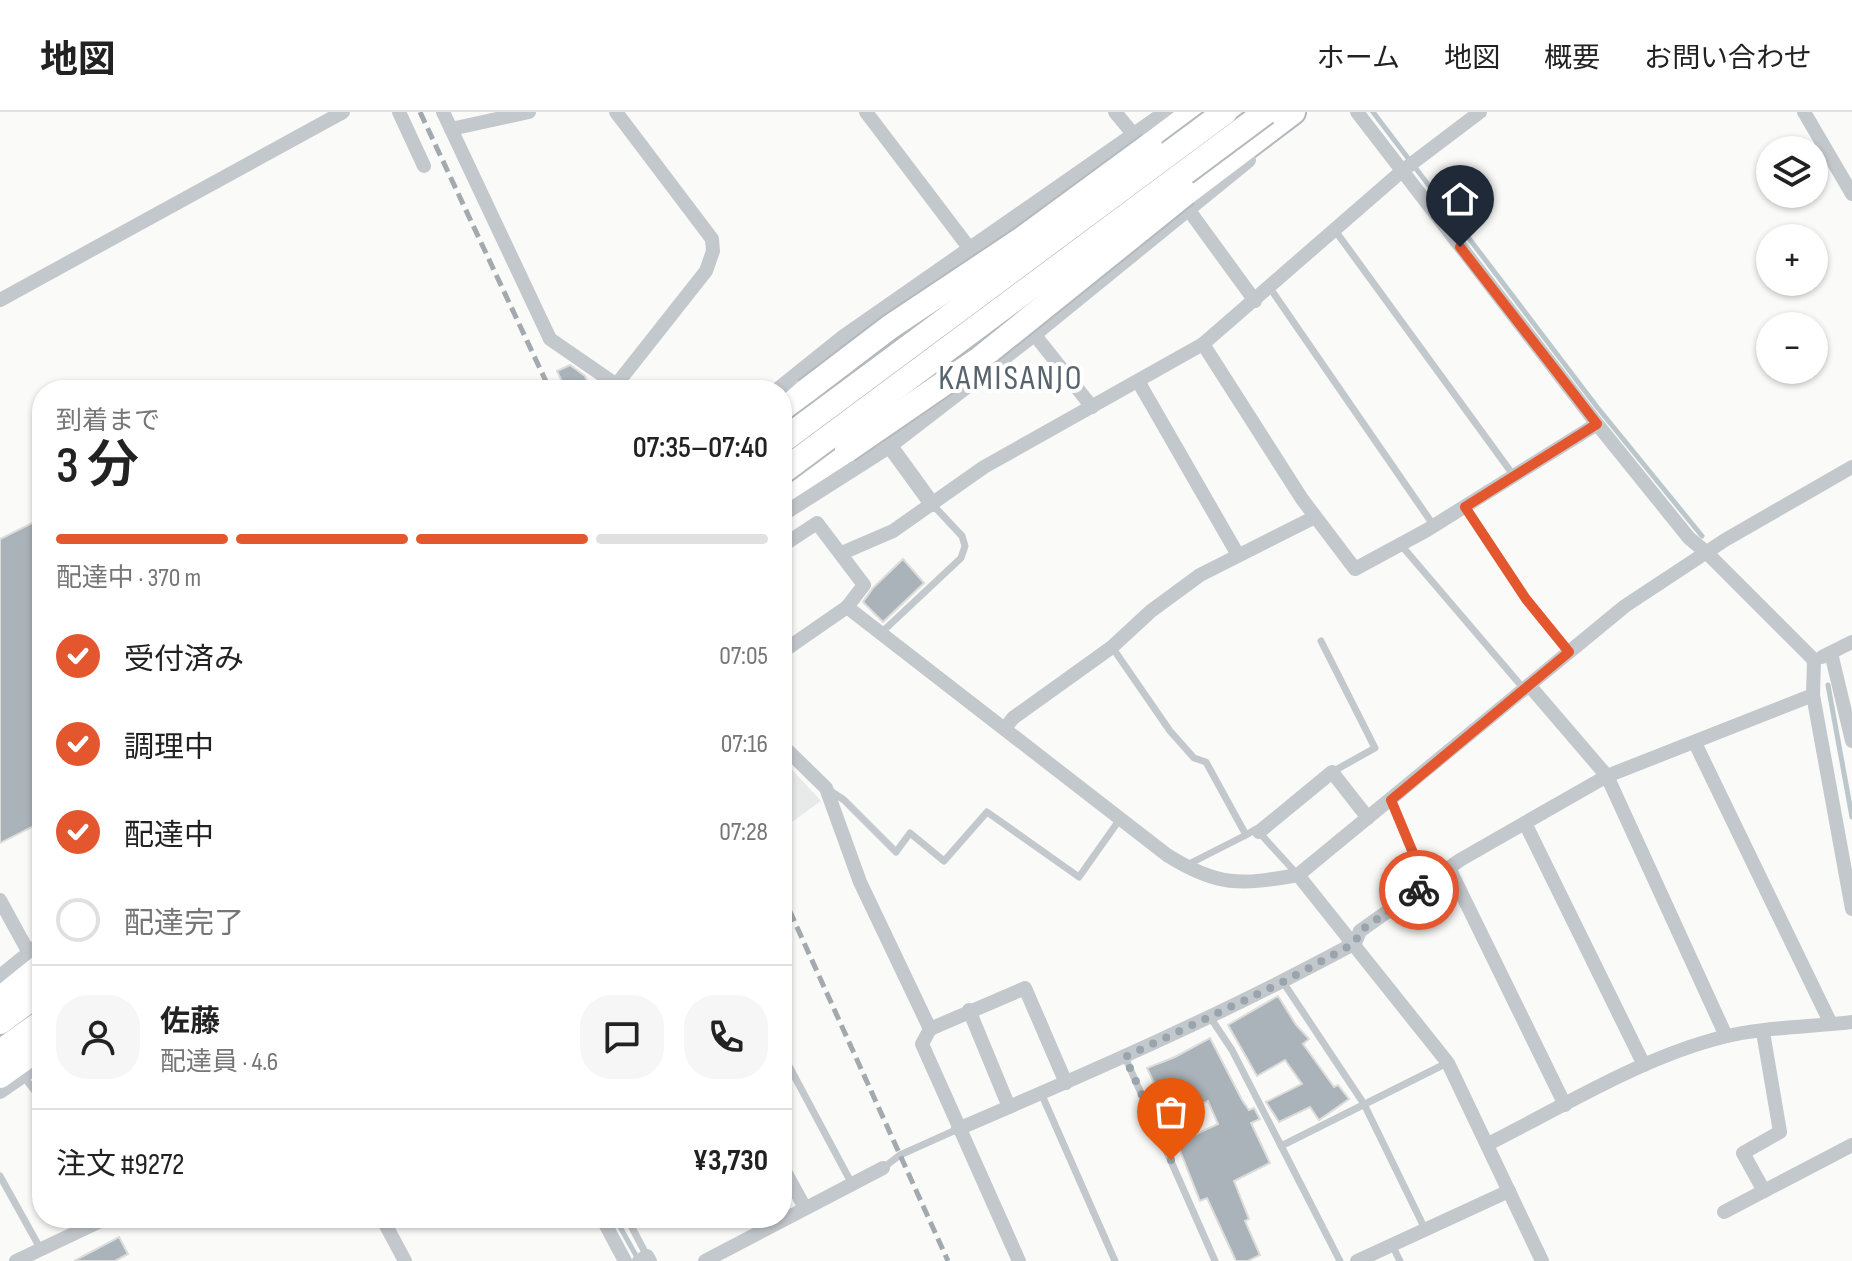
<!DOCTYPE html>
<html lang="ja">
<head>
<meta charset="utf-8">
<style>
  body { margin:0; font-family:"Sofia Sans Condensed","Noto Sans JP",sans-serif; background:#f6f6f6; color:#222; height:100vh; display:flex; flex-direction:column; font-size:30px; white-space:nowrap }
  * { box-sizing:border-box; margin:0 }
  p { font-size:26px; color:#767676 }
  .icon { flex:none; width:44px; height:44px; fill:none; stroke:currentColor; stroke-width:2; stroke-linecap:round; stroke-linejoin:round }
  .map { position:relative; flex:1; overflow:hidden }
  .sheet { position:absolute; left:32px; top:268px; width:760px; height:848px; display:flex; flex-direction:column; background:#fff; border-radius:32px; box-shadow:0 2px 6px #0004 }
  .sheet>* { flex:none }
  .fabs { position:absolute; left:1756px; top:24px; display:grid; gap:16px }
  .fabs a { display:grid; place-items:center; width:72px; height:72px; border-radius:50%; background:#fff; box-shadow:0 2px 6px #0004; font-size:40px }
  .pin { position:absolute; display:grid; place-items:center; width:68px; height:68px; color:#fff; margin:-82px -34px; border-radius:50% 50% 50% 0; rotate:-45deg; box-shadow:0 0 8px #0007 }
  .pin .icon { rotate:45deg }
  .courier { position:absolute; display:grid; place-items:center; width:80px; height:80px; margin:-40px; border:6px solid #e4572e; border-radius:50%; background:#fff; color:#222; box-shadow:0 2px 10px #0007 }
  .summary em { font-style:normal; font-weight:600 }
  .summary div { display:flex; flex-direction:column-reverse }
  .summary { display:flex; align-items:center; justify-content:space-between; height:136px; padding:0 24px }
  h1 { font-size:52px; font-weight:600; line-height:60px }
  .bar { display:grid; grid-template-columns:repeat(4,1fr); gap:12px 8px; align-content:center; height:96px; padding:0 24px }
  .bar i { height:10px; border-radius:6px; background:#e0e0e0 }
  .bar .on { background:#e4572e }
  .bar p { grid-column:span 4 }
  .line { display:flex; align-items:center; gap:20px; padding:0 24px; border-top:2px solid #e0e0e0 }
  .line div { flex:1 }
  .round { display:grid; place-items:center; flex:none; width:84px; height:84px; border-radius:32px; background:#f6f6f6 }
  ol { padding:0 24px; list-style:none }
  li { display:flex; align-items:center; gap:24px; height:88px }
  li p { margin-inline-start:auto }
  li .icon { padding:8px; border-radius:50%; background:#e4572e; color:#fff; stroke-width:4 }
  li:last-child { color:#767676 }
  li i { width:44px; height:44px; border:4px solid #e0e0e0; border-radius:50% }
  header { display:flex; align-items:center; gap:48px; box-sizing:border-box; height:112px; padding:0 40px; background:#fff; border-bottom:2px solid #e0e0e0 }
  header strong { font-size:38px }
  nav { display:flex; gap:44px; margin-inline-start:auto; font-size:28px }
  .map>svg:first-child { display:block }
  .built { fill:#e8e9e9 }
  .lines { fill:none; stroke-linecap:round; stroke-linejoin:round }
  .stream { stroke:#bbc7cb; stroke-width:5 }
  .building { fill:#aab3b9; stroke:#dcdcda; stroke-width:2 }
  .motorway-casing { stroke:#b4b9bd; stroke-width:28 }
  .service { stroke:#c3c8cc; stroke-width:7 }
  .minor { stroke:#c3c8cc; stroke-width:14 }
  .tertiary { stroke:#c3c8cc; stroke-width:16 }
  .motorway { stroke:#fff; stroke-width:24 }
  .rail { stroke:#a2aab0; stroke-width:5; stroke-dasharray:12 6; stroke-linecap:butt }
  .motorway-bridge-casing { stroke:#b4b9bd; stroke-width:28; stroke-linecap:butt }
  .motorway-bridge { stroke:#fff; stroke-width:24 }
  .done { stroke:#99a4ac; stroke-width:8; stroke-dasharray:0 14.4 }
  .route { stroke:#e4572e; stroke-width:10 }
  .labels { text-anchor:middle; stroke-width:8; stroke-linejoin:round; paint-order:stroke }
  .quarter-label { font-size:34px; letter-spacing:2px; fill:#57646e; stroke:#fff }
</style>
</head>
<body>
<header>
<strong>地図</strong>
<nav><a>ホーム</a><a>地図</a><a>概要</a><a>お問い合わせ</a></nav>
</header>
<div class="map">
<svg width="1852" height="1149" viewBox="0 0 1852 1149">
  <rect width="100%" height="100%" fill="#fafaf8"/>
  <polygon class="built" points="782,647 821,689 782,717"/>
  <g class="lines">
    <g class="stream">
      <polyline points="1373,0 1597,295 1702,424"/>
      <polyline points="1828,573 1852,705"/>
      <polyline points="615,1106 638,1147"/>
    </g>
  </g>
  <g class="building">
    <polygon points="570,253 585,264 591,278 566,278 557,259"/>
    <polygon points="42,406 42,710 0,731 0,427"/>
    <polygon points="903,447 924,471 883,510 863,490 873,476"/>
    <polygon points="1278,884 1296,913 1309,927 1303,932 1334,975 1338,973 1349,987 1319,1008 1310,995 1279,1010 1266,990 1302,972 1285,948 1257,964 1228,913"/>
    <polygon points="1210,926 1242,988 1249,998 1254,996 1260,1007 1251,1011 1270,1051 1234,1069 1249,1107 1245,1109 1260,1143 1248,1149 1236,1149 1207,1086 1200,1089 1177,1031 1218,1012 1208,989 1163,1009 1155,993 1163,990 1147,956 1175,945"/>
    <polygon points="119,1125 128,1142 115,1149 74,1149"/>
  </g>
  <g class="lines">
    <g class="motorway-casing">
      <g id="motorway">
        <polyline points="1150,33 1194,0"/>
        <polyline points="1186,81 1293,0"/>
        <polyline points="782,300 806,279"/>
        <polyline points="782,380 847,338"/>
        <polyline points="0,887 42,853"/>
        <polyline points="0,910 42,879"/>
        <polyline points="0,940 42,910"/>
        <polyline points="0,964 42,934"/>
      </g>
    </g>
    <g class="service">
      <polyline points="1334,117 1514,364"/>
      <polyline points="1270,176 1434,414"/>
      <polyline points="1465,395 1526,487 1568,539"/>
      <polyline points="1401,433 1524,577"/>
      <polyline points="881,521 961,446 965,434 962,424 932,392"/>
      <polyline points="1321,529 1375,636 1332,660"/>
      <polyline points="1112,535 1170,619 1194,646 1206,650 1246,723 1256,717 1297,762"/>
      <polyline points="829,678 844,688 896,740 910,721 944,749 987,700 1079,765 1120,707"/>
      <polyline points="1391,688 1426,772"/>
      <polyline points="1187,753 1246,723"/>
      <polyline points="1283,870 1364,992 1425,1117"/>
      <polyline points="1210,905 1232,938 1340,1149"/>
      <polyline points="782,941 852,1072"/>
      <polyline points="1125,945 1215,1149"/>
      <polyline points="23,964 42,988"/>
      <polyline points="1041,981 1115,1149"/>
      <polyline points="1281,1034 1447,951"/>
      <polyline points="883,1056 900,1043 958,1017"/>
      <polyline points="0,1064 40,1136"/>
      <polyline points="627,1106 647,1144"/>
      <polyline points="1392,1133 1400,1149"/>
    </g>
    <g class="minor">
      <polyline points="399,0 424,54"/>
      <polyline points="443,0 550,227 624,278"/>
      <polyline points="616,0 712,127 713,139 706,159 616,273"/>
      <polyline points="866,0 970,137"/>
      <polyline points="1115,0 1134,23"/>
      <polyline points="1804,0 1852,82"/>
      <polyline points="451,17 529,0"/>
      <polyline points="1188,97 1255,189"/>
      <polyline points="0,188 343,0"/>
      <polyline points="1034,222 1092,295"/>
      <polyline points="1203,232 1302,387 1355,457 1427,418 1597,312"/>
      <polyline points="1138,269 1238,443"/>
      <path d="M 782,434 L 817,411 L 864,473 L 847,495 L 1167,743 C 1218,775 1240,773 1298,763 L 1625,494 L 1725,428 L 1852,355"/>
      <polyline points="842,441 893,419 984,355 1203,232 1402,59 1480,0"/>
      <polyline points="782,540 847,495"/>
      <polyline points="1831,541 1852,629"/>
      <polyline points="1822,545 1852,530"/>
      <polyline points="1529,573 1607,664 1726,924"/>
      <polyline points="1813,583 1852,797"/>
      <polyline points="1006,615 1013,606 1112,535 1151,499 1200,463 1315,405"/>
      <polyline points="1695,631 1831,912"/>
      <polyline points="782,633 826,676 860,770 930,917 922,932 1019,1149"/>
      <polyline points="1525,711 1644,953"/>
      <polyline points="1259,720 1332,660 1368,706"/>
      <polyline points="1449,756 1565,993"/>
      <polyline points="1298,763 1448,951 1542,1149"/>
      <polyline points="0,788 29,841"/>
      <polyline points="0,864 42,830"/>
      <polyline points="969,898 1009,995"/>
      <polyline points="930,917 1025,876 1066,971"/>
      <polyline points="1763,920 1780,1020 1743,1041 1764,1079"/>
      <path d="M 958,1017 C 1093,959 1226,901 1355,831 L 1360,819 L 1460,748 L 1607,664 L 1813,583 L 1814,548 L 1707,441 L 1689,426 L 1597,312 L 1357,0"/>
      <path d="M 1488,1032 C 1564,994 1640,946 1723,925 C 1763,915 1811,915 1852,910"/>
      <polyline points="782,1054 805,1096"/>
      <polyline points="1724,1100 1852,1033"/>
      <polyline points="382,1106 405,1149"/>
      <polyline points="602,1106 625,1149"/>
      <polyline points="16,1149 107,1106"/>
      <polyline points="639,1149 647,1144 650,1149"/>
      <polyline points="705,1149 883,1056"/>
      <polyline points="1357,1149 1509,1079"/>
    </g>
    <g class="tertiary">
      <polyline points="778,278 844,225 1167,0"/>
      <polyline points="884,326 932,392"/>
      <polyline points="782,402 889,334 1034,222 1248,48"/>
      <polyline points="0,979 42,950"/>
    </g>
    <use href="#motorway" class="motorway"/>
    <g class="rail">
      <polyline points="420,0 550,278"/>
      <polyline points="782,782 948,1149"/>
    </g>
    <g class="motorway-bridge-casing">
      <g id="motorway-bridge">
        <polyline points="806,279 890,215 1022,127 1150,33"/>
        <polyline points="782,329 1225,0"/>
        <polyline points="847,338 978,248 1186,81"/>
        <polyline points="782,360 1266,0"/>
      </g>
    </g>
    <use href="#motorway-bridge" class="motorway-bridge"/>
  </g>
  <g class="lines">
    <polyline class="done" points="1171,1048 1125,945 1283,870 1355,831 1360,819 1419,778"/>
    <polyline class="route" points="1419,778 1426,772 1391,688 1569,540 1526,487 1465,395 1597,312 1460,135"/>
  </g>
  <g class="labels">
    <g class="quarter-label">
      <text x="1011" y="277">KAMISANJO</text>
    </g>
  </g>
</svg>
<div class="fabs">
<a><svg class="icon" aria-label="layers" viewBox="0 0 24 24"><path d="M12 4l9 5-9 5-9-5zM3 14l9 5 9-5"/></svg></a>
<a>+</a>
<a>−</a>
</div>
<div class="pin" style="left:1171px;top:1048px;background:#ea580c"><svg class="icon" aria-label="bag" viewBox="0 0 24 24"><path d="M5 8h14l-1 12H6zM9 8a3 3 0 0 1 6 0"/></svg></div>
<div class="pin" style="left:1460px;top:135px;background:#1f2937"><svg class="icon" aria-label="home" viewBox="0 0 24 24"><path d="M3 11l9-7 9 7M6 9v11h12V9"/></svg></div>
<div class="courier" style="left:1419px;top:778px"><svg class="icon" aria-label="bike" viewBox="0 0 24 24"><circle cx="6" cy="16" r="4"/><circle cx="18" cy="16" r="4"/><path d="M6 16l4-8h5l3 8M10 8l3 8H6M13 5h3"/></svg></div>
<section class="sheet">
<div class="summary"><div><h1>3 分</h1><p>到着まで</p></div><em>07:35–07:40</em></div>
<div class="bar"><i class="on"></i><i class="on"></i><i class="on"></i><i></i><p>配達中 · 370 m</p></div>
<ol>
<li><svg class="icon" aria-label="check" viewBox="0 0 24 24"><path d="M5 12l5 5 9-10"/></svg>受付済み<p>07:05</p></li>
<li><svg class="icon" aria-label="check" viewBox="0 0 24 24"><path d="M5 12l5 5 9-10"/></svg>調理中<p>07:16</p></li>
<li><svg class="icon" aria-label="check" viewBox="0 0 24 24"><path d="M5 12l5 5 9-10"/></svg>配達中<p>07:28</p></li>
<li><i></i>配達完了</li>
</ol>
<div class="line" style="height:144px"><a class="round"><svg class="icon" aria-label="person" viewBox="0 0 24 24"><circle cx="12" cy="8" r="4"/><path d="M4 21q1-7 8-7t8 7"/></svg></a><div><b>佐藤</b><p>配達員 · 4.6</p></div><a class="round"><svg class="icon" aria-label="chat" viewBox="0 0 24 24"><path d="M4 5h16v11H9l-5 4z"/></svg></a><a class="round"><svg class="icon" aria-label="phone" viewBox="0 0 24 24"><path d="M5 4h4l2 5-3 2q2 4 5 5l2-3 5 2v4C11 20 4 13 5 4z"/></svg></a></div>
<div class="line" style="height:104px"><div>注文 #9272</div><b>¥3,730</b></div>
</section>
</div>
</body>
</html>
